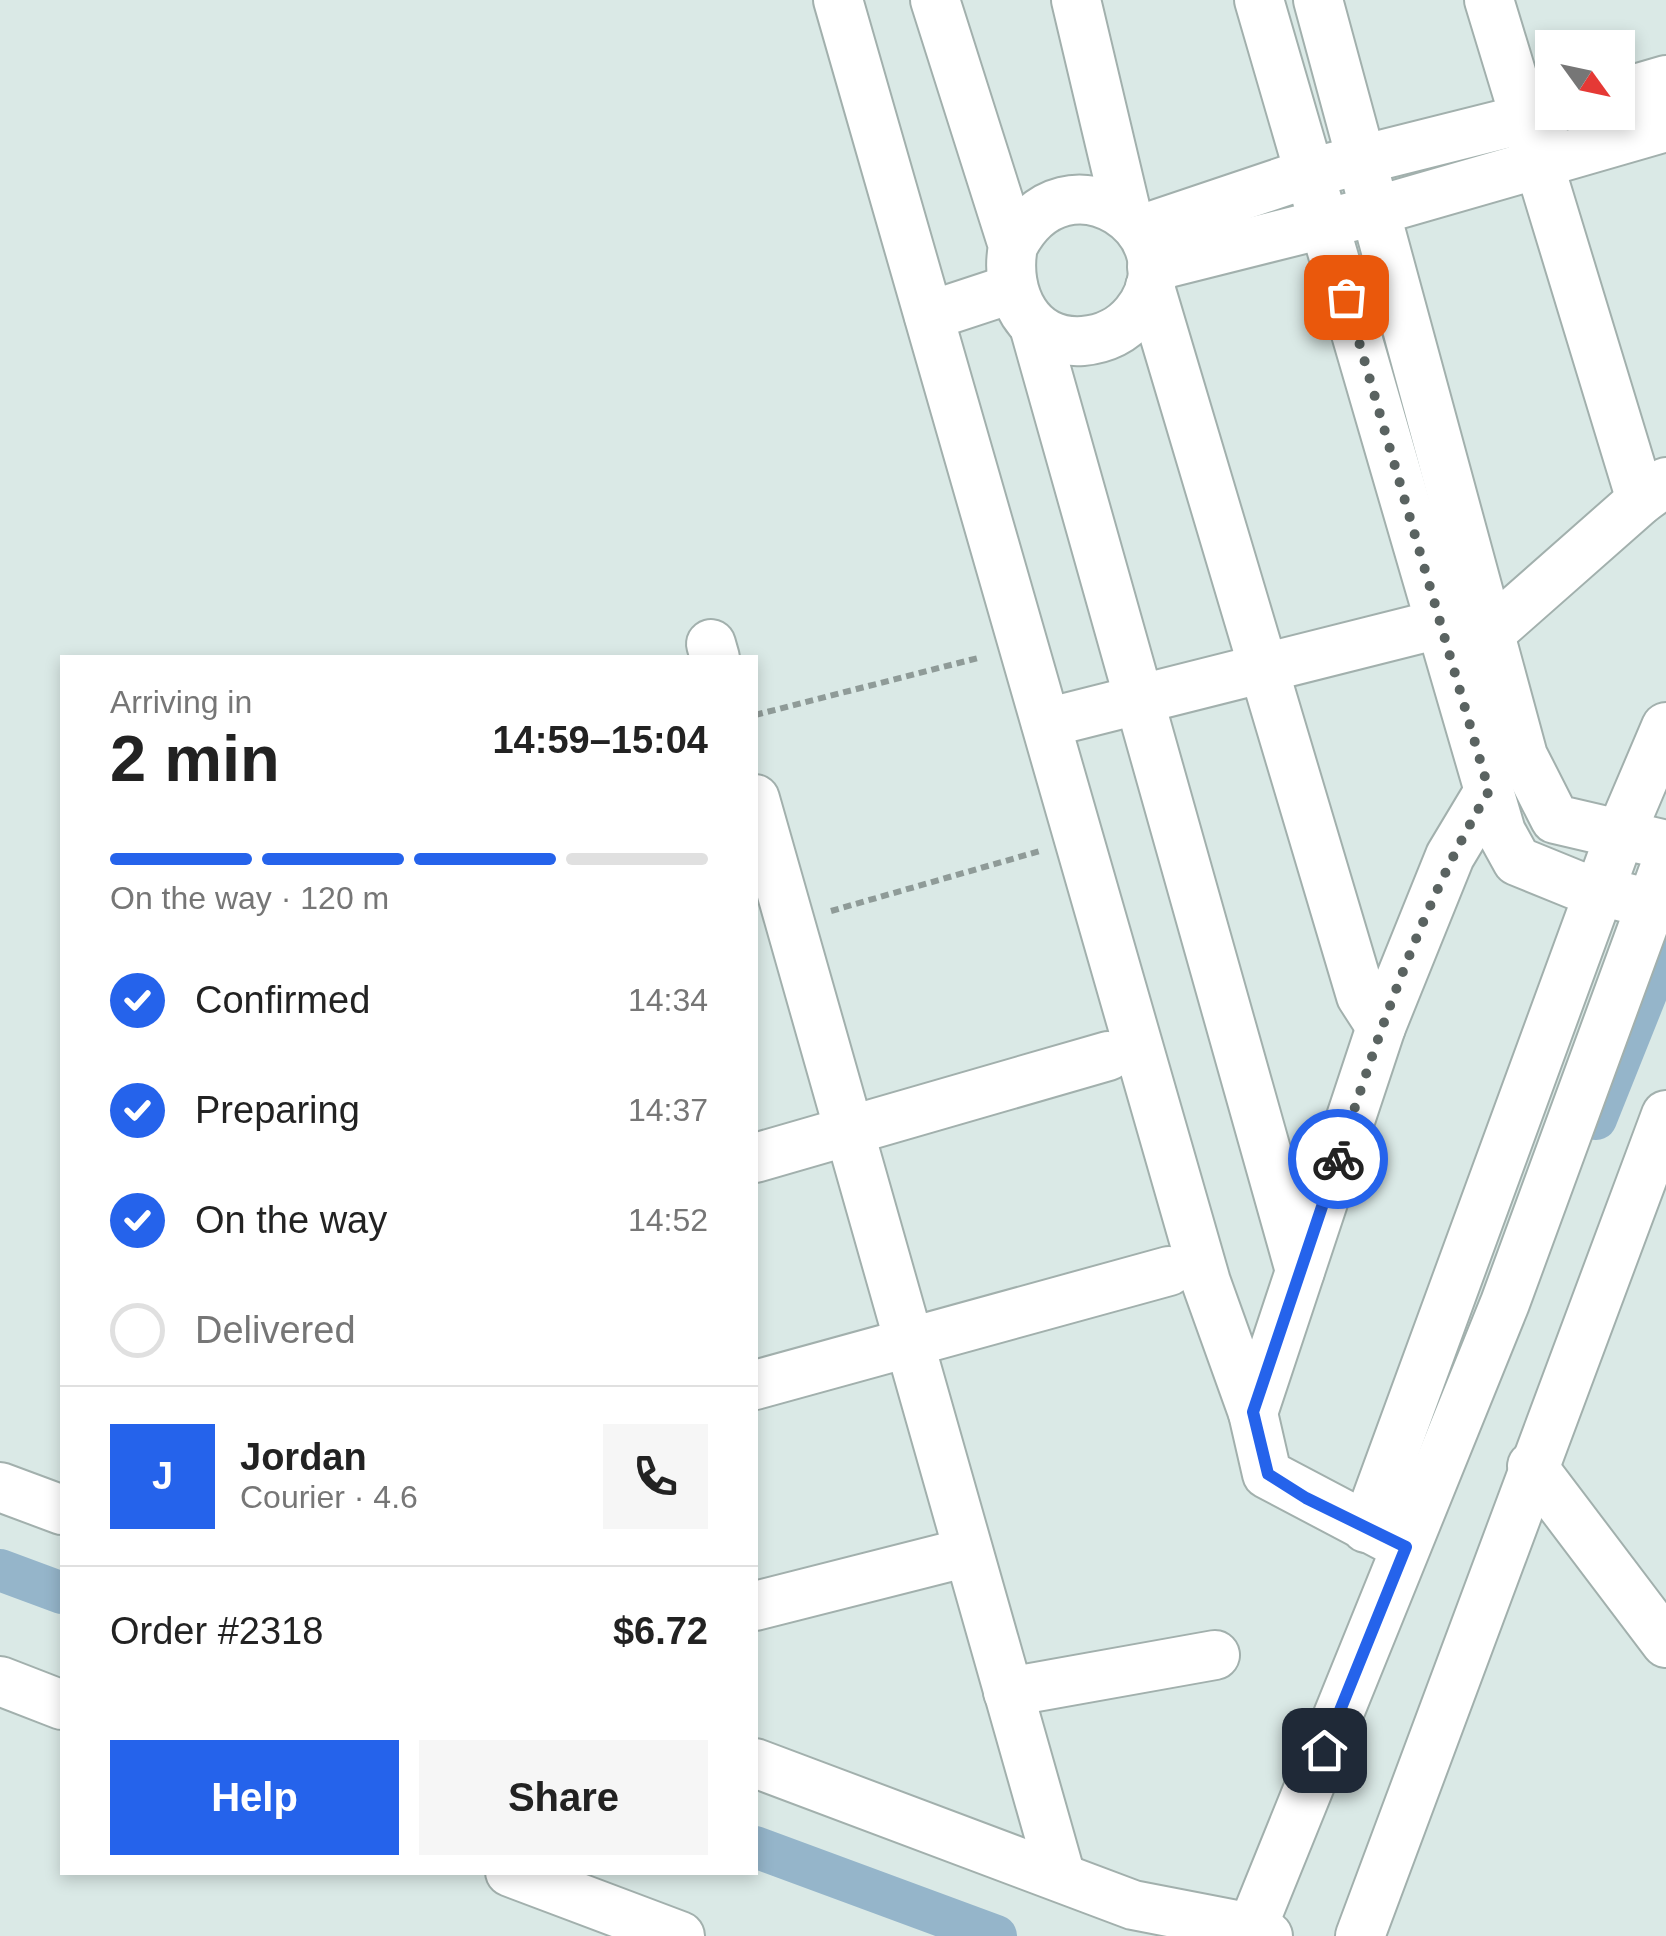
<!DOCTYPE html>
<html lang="en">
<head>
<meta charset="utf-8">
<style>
  body { margin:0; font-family:Arial,sans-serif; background:#f6f6f6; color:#222; height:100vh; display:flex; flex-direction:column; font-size:38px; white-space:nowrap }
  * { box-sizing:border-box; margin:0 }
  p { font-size:32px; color:#767676 }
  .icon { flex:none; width:55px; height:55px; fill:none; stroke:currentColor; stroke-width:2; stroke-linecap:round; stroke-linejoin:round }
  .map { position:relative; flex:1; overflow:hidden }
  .panel { position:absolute; left:60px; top:655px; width:698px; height:1220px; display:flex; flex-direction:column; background:#fff; border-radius:0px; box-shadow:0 5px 15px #0003 }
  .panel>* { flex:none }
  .needle { width:65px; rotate:123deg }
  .buttons { position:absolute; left:1535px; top:30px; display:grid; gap:20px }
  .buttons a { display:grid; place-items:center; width:100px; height:100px; border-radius:0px; background:#fff; box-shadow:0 5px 15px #0003; font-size:50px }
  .pin { position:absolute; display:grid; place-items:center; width:85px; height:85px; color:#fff; margin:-42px; border-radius:20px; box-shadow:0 5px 15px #0006 }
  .courier { position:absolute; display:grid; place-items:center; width:100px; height:100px; margin:-50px; border:8px solid #2563eb; border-radius:50%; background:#fff; color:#222; box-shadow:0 2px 12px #0007 }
  .headline em { font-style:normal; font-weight:700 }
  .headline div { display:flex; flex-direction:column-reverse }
  .headline { display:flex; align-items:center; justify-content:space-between; height:170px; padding:0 50px }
  h1 { font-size:65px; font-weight:700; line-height:75px }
  .bar { display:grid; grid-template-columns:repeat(4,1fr); gap:15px 10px; align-content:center; height:120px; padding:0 50px }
  .bar i { height:12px; border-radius:8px; background:#e0e0e0 }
  .bar .on { background:#2563eb }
  .bar p { grid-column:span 4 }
  .line { display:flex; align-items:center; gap:25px; padding:0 50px; border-top:2px solid #e0e0e0 }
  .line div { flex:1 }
  .round { display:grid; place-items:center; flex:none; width:105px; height:105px; border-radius:0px; background:#f6f6f6 }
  ol { padding:0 50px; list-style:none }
  li { display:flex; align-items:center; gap:30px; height:110px }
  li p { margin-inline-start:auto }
  li .icon { padding:10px; border-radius:50%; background:#2563eb; color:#fff; stroke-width:4 }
  li:last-child { color:#767676 }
  li i { width:55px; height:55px; border:5px solid #e0e0e0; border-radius:50% }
  .button { display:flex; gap:20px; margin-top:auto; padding:20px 50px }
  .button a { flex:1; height:115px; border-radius:0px; background:#2563eb; color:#fff; font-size:40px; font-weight:700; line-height:115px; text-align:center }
  .button a+a { background:#f6f6f6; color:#222 }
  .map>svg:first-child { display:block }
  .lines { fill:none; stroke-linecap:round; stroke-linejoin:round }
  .canal { stroke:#95b5ca; stroke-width:42 }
  .street-casing { stroke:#a2b0ad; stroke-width:52 }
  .path { stroke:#8f9b98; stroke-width:6; stroke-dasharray:8 5; stroke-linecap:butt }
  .street { stroke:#fff; stroke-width:48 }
  .done { stroke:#5a6361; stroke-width:10; stroke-dasharray:0 18 }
  .route { stroke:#2563eb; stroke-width:12 }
</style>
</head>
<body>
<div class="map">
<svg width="1666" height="1936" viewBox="0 0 1666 1936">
  <rect width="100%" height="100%" fill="#dae9e6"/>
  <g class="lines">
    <g class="canal">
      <polyline points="1596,1119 1666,944"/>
      <polyline points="0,1570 62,1593"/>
      <polyline points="755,1847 996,1936"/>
    </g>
    <g class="street-casing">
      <g id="street">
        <polyline points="838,0 1206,1282 1253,1413 1381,1027"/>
        <path d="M 935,0 L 1013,246 C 1004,293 1028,345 1083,341 C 1105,339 1122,331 1136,314 C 1200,234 1066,142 1013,246"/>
        <polyline points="1076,0 1127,215"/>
        <polyline points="1259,0 1501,832 1517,861 1576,885 1651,904"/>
        <polyline points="1318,0 1523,756 1555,819 1666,845"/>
        <polyline points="1489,0 1641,500 1666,482"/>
        <polyline points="1618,94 1666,80"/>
        <polyline points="1140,230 1309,173 1552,112"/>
        <polyline points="1152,267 1375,211 1666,127"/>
        <polyline points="1150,287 1361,996 1381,1027 1450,856 1489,791"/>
        <polyline points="929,316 1011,289"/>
        <polyline points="1034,326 1300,1271"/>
        <polyline points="1489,634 1641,500"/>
        <polyline points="711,644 715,658"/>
        <polyline points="1046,723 1443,623"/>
        <polyline points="755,799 1061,1877"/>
        <polyline points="755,1158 1108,1056"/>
        <polyline points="755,1385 1169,1271"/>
        <polyline points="1253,1413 1267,1474 1394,1541"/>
        <polyline points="1532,1466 1666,1643"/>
        <polyline points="0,1487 62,1510"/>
        <polyline points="1366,1528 1620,835 1666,727"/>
        <polyline points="755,1606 968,1552"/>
        <polyline points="0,1681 62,1705"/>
        <polyline points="1008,1692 1215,1655"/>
        <polyline points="755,1763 1133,1905 1252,1928 1268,1936"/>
        <polyline points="510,1872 680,1936"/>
        <polyline points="1252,1928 1505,1303 1666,864"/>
        <polyline points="1360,1936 1666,1115"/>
      </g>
    </g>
    <g class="path">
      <polyline points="755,715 978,658"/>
      <polyline points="831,911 1040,851"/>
    </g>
    <use href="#street" class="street"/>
  </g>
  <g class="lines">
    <path class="done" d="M 1338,1159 C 1379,1033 1421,905 1489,791 L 1346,297"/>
    <polyline class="route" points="1324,1750 1406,1547 1306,1498 1268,1474 1253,1412 1338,1159"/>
  </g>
</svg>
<div class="buttons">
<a><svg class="needle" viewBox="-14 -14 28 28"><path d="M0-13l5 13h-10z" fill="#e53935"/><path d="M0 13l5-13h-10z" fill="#767676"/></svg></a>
</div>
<div class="pin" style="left:1346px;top:297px;background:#ea580c"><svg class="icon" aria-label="bag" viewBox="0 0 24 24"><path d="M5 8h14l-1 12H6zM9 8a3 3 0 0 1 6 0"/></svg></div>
<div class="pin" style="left:1324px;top:1750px;background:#1f2937"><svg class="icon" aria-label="home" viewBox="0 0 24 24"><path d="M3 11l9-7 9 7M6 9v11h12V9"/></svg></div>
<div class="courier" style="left:1338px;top:1159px"><svg class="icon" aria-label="bike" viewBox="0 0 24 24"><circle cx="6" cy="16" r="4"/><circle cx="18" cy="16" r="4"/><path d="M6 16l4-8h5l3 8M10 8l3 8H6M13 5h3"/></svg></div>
<section class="panel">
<div class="headline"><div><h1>2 min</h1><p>Arriving in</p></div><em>14:59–15:04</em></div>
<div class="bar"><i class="on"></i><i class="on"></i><i class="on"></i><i></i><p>On the way · 120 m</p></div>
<ol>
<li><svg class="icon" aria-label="check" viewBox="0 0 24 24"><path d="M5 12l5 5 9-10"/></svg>Confirmed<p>14:34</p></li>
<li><svg class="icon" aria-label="check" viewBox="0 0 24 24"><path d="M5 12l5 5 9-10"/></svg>Preparing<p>14:37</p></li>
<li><svg class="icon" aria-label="check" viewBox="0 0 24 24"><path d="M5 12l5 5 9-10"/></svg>On the way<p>14:52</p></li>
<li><i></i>Delivered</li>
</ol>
<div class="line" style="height:180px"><b class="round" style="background:#2563eb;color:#fff">J</b><div><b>Jordan</b><p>Courier · 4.6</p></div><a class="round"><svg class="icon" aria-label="phone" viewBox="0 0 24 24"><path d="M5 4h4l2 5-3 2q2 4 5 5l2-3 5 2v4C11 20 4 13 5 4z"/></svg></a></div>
<div class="line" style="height:130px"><div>Order #2318</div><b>$6.72</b></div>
<div class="button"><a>Help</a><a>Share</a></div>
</section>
</div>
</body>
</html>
